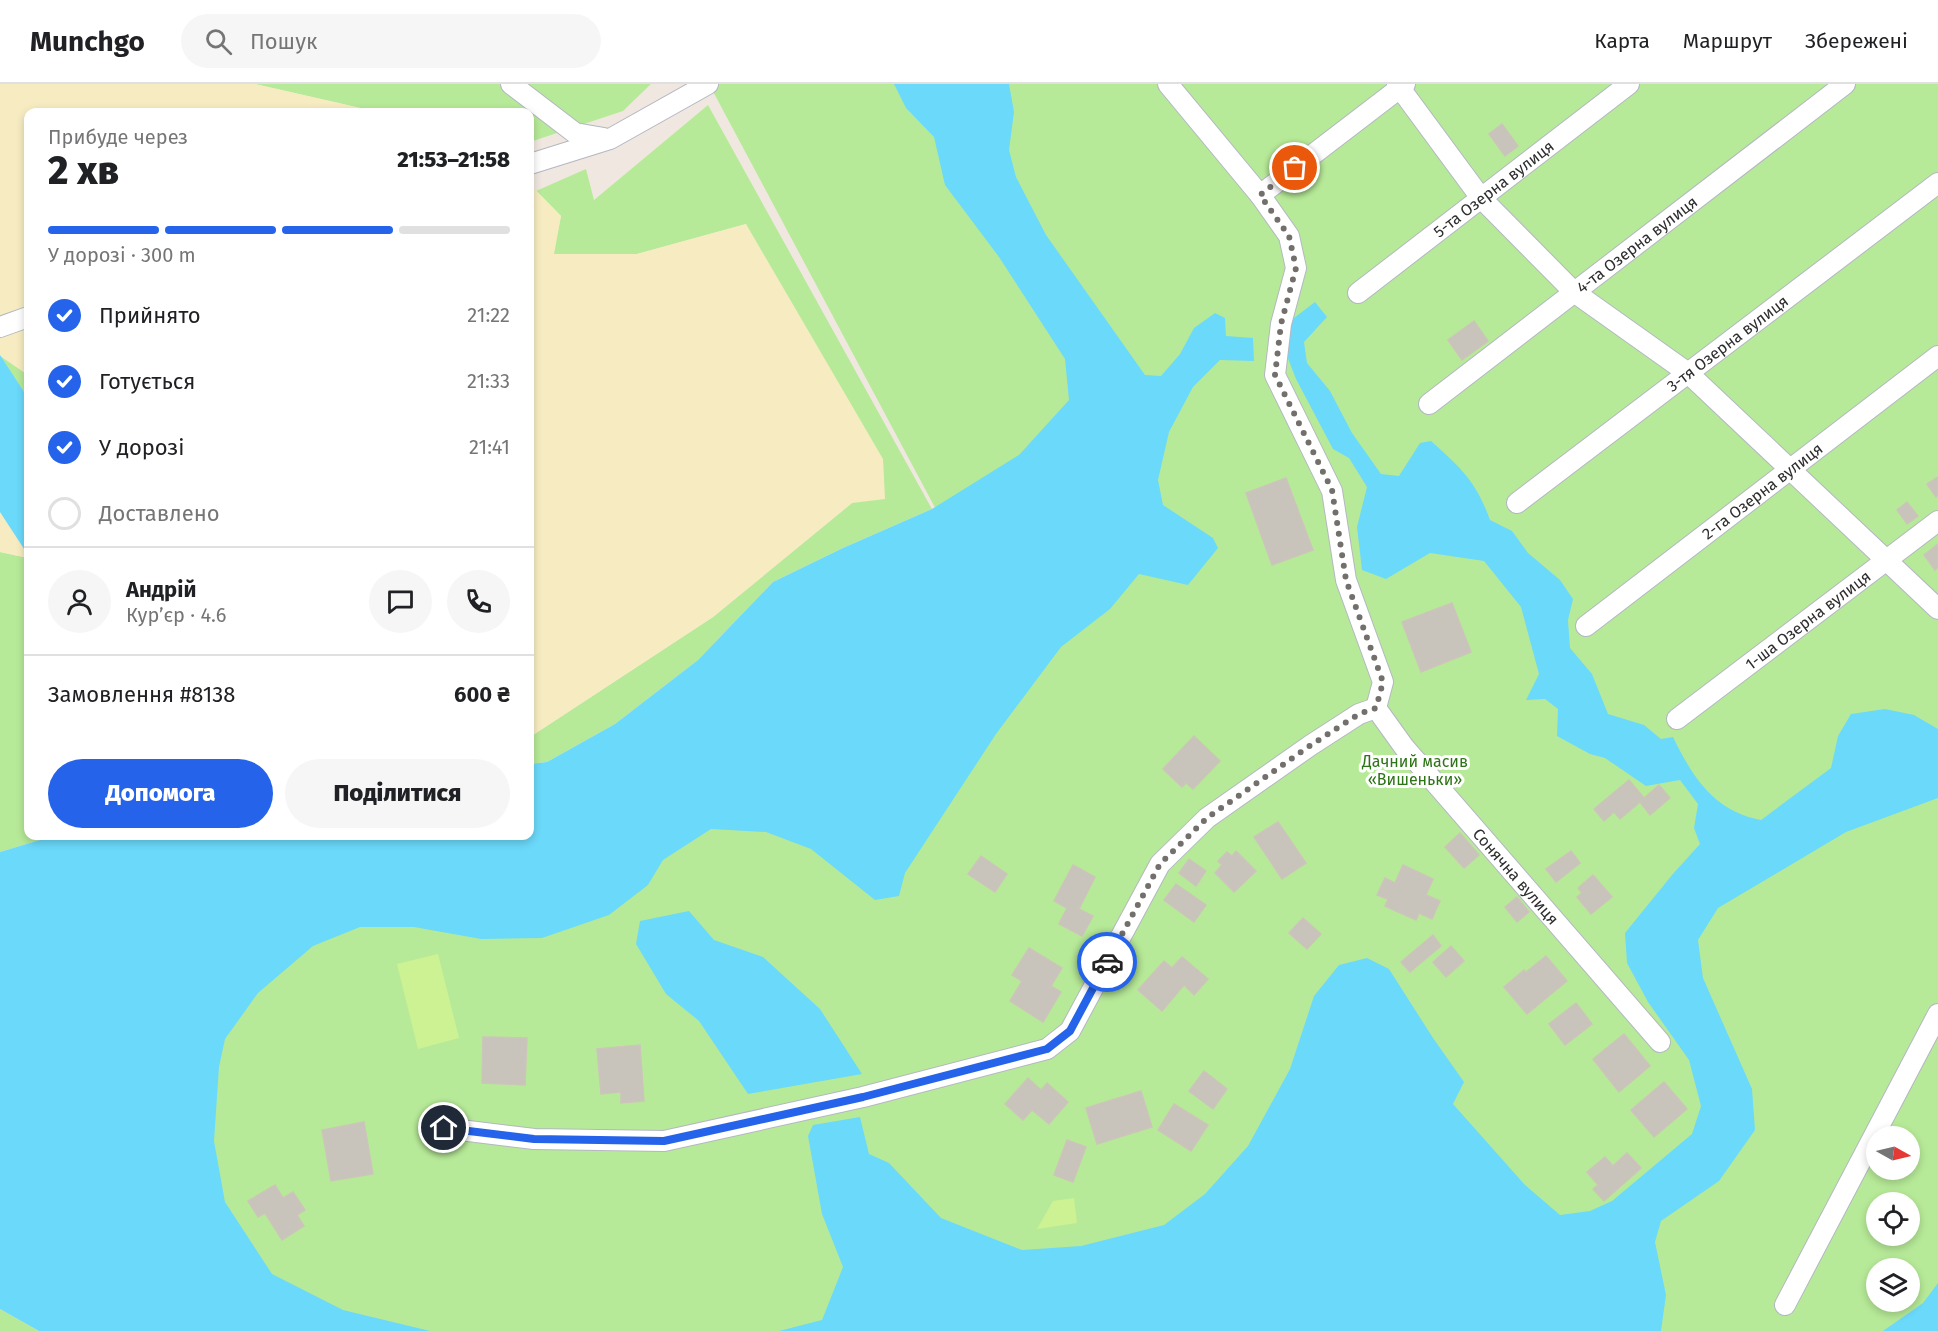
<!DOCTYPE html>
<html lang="uk">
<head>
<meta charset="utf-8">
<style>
  body { margin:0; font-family:"Fira Sans",sans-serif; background:#f6f6f6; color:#202124; height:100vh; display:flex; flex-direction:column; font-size:22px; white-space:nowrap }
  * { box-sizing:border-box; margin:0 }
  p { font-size:20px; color:#757577 }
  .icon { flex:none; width:33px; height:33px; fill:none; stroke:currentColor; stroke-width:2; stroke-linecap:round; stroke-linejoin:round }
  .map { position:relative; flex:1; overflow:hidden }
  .side { position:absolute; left:24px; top:24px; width:510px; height:732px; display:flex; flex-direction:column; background:#fff; border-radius:12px; box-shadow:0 3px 9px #0003 }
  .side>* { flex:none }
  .needle { width:39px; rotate:98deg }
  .tools { position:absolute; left:1866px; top:1042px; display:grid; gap:12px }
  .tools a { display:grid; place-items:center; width:54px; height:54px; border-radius:50%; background:#fff; box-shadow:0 3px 9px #0003; font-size:30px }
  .pin { position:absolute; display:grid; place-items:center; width:51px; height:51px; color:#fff; margin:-26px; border:3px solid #fff; border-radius:50%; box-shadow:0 2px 6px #0007 }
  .courier { position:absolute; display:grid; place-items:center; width:60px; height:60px; margin:-30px; border:4px solid #2563eb; border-radius:50%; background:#fff; color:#222; box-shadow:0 2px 8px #0007 }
  .summary em { font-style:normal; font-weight:800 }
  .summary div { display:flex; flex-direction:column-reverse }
  .summary { display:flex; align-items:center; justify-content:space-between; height:102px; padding:0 24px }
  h1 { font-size:39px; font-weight:800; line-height:45px }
  .bar { display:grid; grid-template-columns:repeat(4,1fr); gap:9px 6px; align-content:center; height:72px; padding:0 24px }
  .bar i { height:8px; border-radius:4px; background:#e0e0e0 }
  .bar .on { background:#2563eb }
  .bar p { grid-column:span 4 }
  .line { display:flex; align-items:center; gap:15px; padding:0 24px; border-top:2px solid #e0e0e0 }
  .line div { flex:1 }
  .round { display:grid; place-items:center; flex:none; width:63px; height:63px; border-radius:32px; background:#f6f6f6 }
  ol { padding:0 24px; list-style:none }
  li { display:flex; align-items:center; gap:18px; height:66px }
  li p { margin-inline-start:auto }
  li .icon { padding:6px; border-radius:50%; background:#2563eb; color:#fff; stroke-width:4 }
  li:last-child { color:#757577 }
  li i { width:33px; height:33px; border:3px solid #e0e0e0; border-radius:50% }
  .primary-button { display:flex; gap:12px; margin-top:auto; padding:12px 24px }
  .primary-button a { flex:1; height:69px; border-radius:36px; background:#2563eb; color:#fff; font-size:24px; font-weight:800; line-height:69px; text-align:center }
  .primary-button a+a { background:#f6f6f6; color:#202124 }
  header { display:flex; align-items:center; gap:36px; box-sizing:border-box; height:84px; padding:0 30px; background:#fff; border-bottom:2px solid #e0e0e0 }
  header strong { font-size:28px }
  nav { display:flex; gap:33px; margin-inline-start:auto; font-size:21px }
  .search { width:420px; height:54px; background:#f6f6f6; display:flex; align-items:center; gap:15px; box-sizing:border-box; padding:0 21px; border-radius:33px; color:#757577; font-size:22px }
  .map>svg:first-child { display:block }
  .green { fill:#b7ea98; fill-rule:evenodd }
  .sand { fill:#f7ecc1 }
  .pitch { fill:#cdf293 }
  .water { fill:#6bd9fa }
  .building { fill:#c8c3bb; stroke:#ccc5b9; stroke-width:1.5 }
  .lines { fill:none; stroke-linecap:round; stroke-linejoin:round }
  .minor-casing { stroke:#b4b7c2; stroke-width:22 }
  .minor { stroke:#fff; stroke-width:20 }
  .done { stroke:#726f6c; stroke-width:6; stroke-dasharray:0 10.8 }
  .route { stroke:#2563eb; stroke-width:8 }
  .labels { text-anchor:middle; stroke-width:6; stroke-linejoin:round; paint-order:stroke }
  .street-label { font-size:16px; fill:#2e2e2e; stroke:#fff }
  .park-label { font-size:16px; fill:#2c7415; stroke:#fff }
</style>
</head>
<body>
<header>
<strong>Munchgo</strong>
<div class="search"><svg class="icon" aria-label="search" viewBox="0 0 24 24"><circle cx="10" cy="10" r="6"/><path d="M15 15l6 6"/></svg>Пошук</div>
<nav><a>Карта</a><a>Маршрут</a><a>Збережені</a></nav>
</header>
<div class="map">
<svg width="1938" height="1247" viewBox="0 0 1938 1247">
  <rect width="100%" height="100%" fill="#f0e8e0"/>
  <g class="green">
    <polygon points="255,0 651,0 623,27 530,58 530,28 378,28"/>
    <path d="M 709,0 L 1938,0 L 1938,1247 L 344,1247 L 236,1215 L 178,1044 L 213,879 L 530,752 L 948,448 ZM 1876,1053 L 1910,1053 L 1910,1086 L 1876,1086 ZM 1876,1119 L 1910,1119 L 1910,1152 L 1876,1152 ZM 1876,1185 L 1910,1185 L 1910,1218 L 1876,1218 Z"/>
    <polygon points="708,21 932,425 843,464 773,498 698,576 615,640 547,678 530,680 530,653 713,533 852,419 746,140 637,170 553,170 561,132 536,107 586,85 594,116"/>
    <polygon points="0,272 28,291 28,314"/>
    <polygon points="0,468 28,474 28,752 53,752 0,768"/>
    <polygon points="0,1225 39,1247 0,1247"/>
  </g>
  <g class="sand">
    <polygon points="0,0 255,0 378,28 28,28 28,291 0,271"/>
    <polygon points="530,100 561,132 554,170 637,170 746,140 883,375 885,415 852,419 713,533 530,653"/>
    <polygon points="0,428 28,471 28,474 0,468"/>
  </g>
  <g class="pitch">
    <polygon points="438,870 459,954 418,965 397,880"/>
    <polygon points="1074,1114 1077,1139 1037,1145 1053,1117"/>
  </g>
  <g class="water">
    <polygon points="894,0 1009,0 1014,28 1009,66 1016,93 1046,151 1145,291 1161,292 1180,270 1194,244 1215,229 1225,234 1226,252 1253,254 1254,277 1220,276 1193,303 1169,348 1158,396 1163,421 1213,454 1218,464 1188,501 1139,490 1110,525 1061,563 996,650 905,789 899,812 875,816 811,765 766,748 711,745 663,776 648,801 609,831 542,854 481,855 414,843 360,843 313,862 258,909 225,955 219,983 214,1057 225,1118 272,1190 343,1226 430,1247 39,1247 0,1225 0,768 53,752 530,752 530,680 547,678 615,640 698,576 773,498 843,464 932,425 1019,371 1069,316 1065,275 999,173 945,101 934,53 906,24"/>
    <path d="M 1315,218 L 1327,233 L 1304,258 L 1307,279 L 1330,307 L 1352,349 L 1381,390 L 1399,392 L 1420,359 L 1431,357 C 1461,384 1476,397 1490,436 L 1512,447 L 1528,469 L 1560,496 L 1573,515 L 1568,536 L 1570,564 L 1592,590 L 1608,630 L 1644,641 L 1661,655 L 1673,653 C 1693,694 1714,727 1761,736 L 1831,684 L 1838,652 L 1851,630 L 1885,625 L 1914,631 L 1938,645 L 1938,714 L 1846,748 L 1718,824 L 1698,856 L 1703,894 L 1752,1005 L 1755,1046 L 1719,1097 L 1661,1137 L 1655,1158 L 1666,1211 L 1661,1247 L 779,1247 L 822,1236 L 843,1183 L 822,1130 L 808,1052 L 813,1041 L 860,1033 L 869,1070 L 889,1079 L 941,1134 L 1022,1166 L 1081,1162 L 1164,1141 L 1205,1110 L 1248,1062 L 1290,985 L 1314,912 L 1339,881 L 1367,874 L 1389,885 L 1433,954 L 1464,998 L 1453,1020 L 1525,1101 L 1560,1131 L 1590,1127 L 1612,1117 L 1692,1050 L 1701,1022 L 1689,976 L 1648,918 L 1627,879 L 1625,849 L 1672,791 L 1700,760 L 1694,744 L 1698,720 L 1680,696 L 1646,702 L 1605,674 L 1590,670 L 1557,652 L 1558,625 L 1545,615 L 1526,616 L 1539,590 L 1521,523 L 1484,477 L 1430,469 L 1386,495 L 1362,486 L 1357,443 L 1367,403 L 1349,374 L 1333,365 L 1296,295 L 1282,259 L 1294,234 Z"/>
    <polygon points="0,271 28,314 28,471 0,428"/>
    <polygon points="689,827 714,856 763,873 820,925 862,990 748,1010 699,937 666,910 636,860 640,837"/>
    <polygon points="1938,1199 1938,1247 1883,1247 1923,1219"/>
  </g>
  <g class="building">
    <polygon points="1502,40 1518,62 1505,72 1489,50"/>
    <polygon points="1474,237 1488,257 1462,276 1448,256"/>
    <polygon points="1938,393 1938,411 1936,413 1927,400"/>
    <polygon points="1286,394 1313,466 1272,481 1246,409"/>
    <polygon points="1907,418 1918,432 1907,440 1897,426"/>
    <polygon points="1938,460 1938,483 1935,486 1924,471"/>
    <polygon points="1452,519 1471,568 1421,588 1402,538"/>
    <polygon points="1194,652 1220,677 1193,705 1186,699 1182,703 1163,685"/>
    <polygon points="1629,696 1644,714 1659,701 1670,714 1650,731 1640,718 1620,735 1614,728 1604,737 1594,725"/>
    <polygon points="1278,738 1306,779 1282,795 1254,753"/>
    <polygon points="1460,749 1479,771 1464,784 1445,763"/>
    <polygon points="1236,767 1256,787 1234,808 1215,789 1222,781 1218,777 1227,768 1232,772"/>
    <polygon points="1571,767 1580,779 1556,798 1546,785"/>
    <polygon points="981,772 1007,790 995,808 968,790"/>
    <polygon points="1189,775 1206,787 1196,802 1179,789"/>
    <polygon points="1073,781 1095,793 1079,825 1093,832 1082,852 1059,840 1067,824 1054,817"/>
    <polygon points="1403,781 1433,795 1426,811 1440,817 1432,835 1419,829 1416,836 1385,822 1388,815 1377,811 1385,794 1395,799"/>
    <polygon points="1593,791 1612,813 1591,830 1577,813 1582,809 1578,804"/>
    <polygon points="1176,800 1206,821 1194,838 1164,816"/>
    <polygon points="1517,813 1529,828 1517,838 1505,823"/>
    <polygon points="1303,834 1321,850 1307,865 1289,849"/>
    <polygon points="1433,851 1441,862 1410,888 1401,878"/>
    <polygon points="1451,862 1464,877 1446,893 1433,878"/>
    <polygon points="1029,864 1062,884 1051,902 1061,908 1043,938 1010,917 1022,897 1012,891"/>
    <polygon points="1546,872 1567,897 1527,930 1504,903 1524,886 1526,888"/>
    <polygon points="1182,873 1208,895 1194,911 1184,901 1162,927 1138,906 1164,877 1172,884"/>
    <polygon points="1576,919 1592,940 1565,961 1549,940"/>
    <polygon points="1624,950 1650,982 1619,1008 1593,975"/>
    <polygon points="483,953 527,954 525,1001 482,999"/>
    <polygon points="640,961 644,1017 621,1019 621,1008 601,1010 597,965"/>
    <polygon points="1204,987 1227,1005 1213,1025 1189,1007"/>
    <polygon points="1028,994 1041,1006 1047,999 1068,1018 1049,1040 1032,1026 1023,1036 1005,1020"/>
    <polygon points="1664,998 1687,1025 1654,1053 1631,1026"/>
    <polygon points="1141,1007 1152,1043 1097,1060 1086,1024"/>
    <polygon points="1174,1020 1208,1041 1191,1067 1158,1046"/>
    <polygon points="364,1038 373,1090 331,1097 322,1046"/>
    <polygon points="1067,1056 1086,1063 1073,1098 1054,1091"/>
    <polygon points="1627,1069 1641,1084 1604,1117 1593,1105 1598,1101 1587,1088 1605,1073 1613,1082"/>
    <polygon points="275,1101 283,1114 293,1108 305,1126 297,1131 304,1142 282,1156 265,1129 258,1133 248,1117"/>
  </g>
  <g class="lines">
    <g class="minor-casing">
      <g id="minor">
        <polyline points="511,0 575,49 604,54"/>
        <polyline points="1168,0 1260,111 1289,152 1296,184 1281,240 1275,291 1332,407 1346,496 1383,598 1376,624"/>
        <polyline points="1397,0 1481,114 1574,208 1688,289 1938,525"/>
        <polyline points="530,80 610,55 708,0"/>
        <polyline points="1260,111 1405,0"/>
        <path id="s1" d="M 1358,209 L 1629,0"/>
        <polyline points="0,243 28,233"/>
        <path id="s2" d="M 1429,320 L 1845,0"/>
        <path id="s3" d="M 1517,419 L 1938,99"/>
        <path id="s4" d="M 1586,542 L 1938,272"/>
        <path id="s5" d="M 1376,624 L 1404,663 L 1660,958"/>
        <path id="s6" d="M 1677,635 L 1938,437"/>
        <polyline points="444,1044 534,1055 664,1057 863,1013 1047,965 1070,947 1160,780 1207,734 1311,661 1359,630 1376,624"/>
        <polyline points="1785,1221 1938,930"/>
      </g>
    </g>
    <use href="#minor" class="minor"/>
  </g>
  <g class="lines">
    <polyline class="done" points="1107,878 1160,780 1207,734 1311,661 1359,630 1376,624 1383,598 1346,496 1332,406 1275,291 1281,240 1296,184 1289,152 1260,111 1295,84"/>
    <polyline class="route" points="444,1044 534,1055 664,1057 863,1013 1047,965 1070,947 1107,878"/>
  </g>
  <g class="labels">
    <g class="street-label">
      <text dy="6" stroke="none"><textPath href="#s1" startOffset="171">5-та Озерна вулиця</textPath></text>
      <text dy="6" stroke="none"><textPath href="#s2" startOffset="262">4-та Озерна вулиця</textPath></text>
      <text dy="6" stroke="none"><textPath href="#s3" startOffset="264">3-тя Озерна вулиця</textPath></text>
      <text dy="6" stroke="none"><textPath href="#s4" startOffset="222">2-га Озерна вулиця</textPath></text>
      <text dy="6" stroke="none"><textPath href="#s6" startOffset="164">1-ша Озерна вулиця</textPath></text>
      <text dy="6" stroke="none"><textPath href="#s5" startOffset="219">Сонячна вулиця</textPath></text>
    </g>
    <g class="park-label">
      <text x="1415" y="683">Дачний масив<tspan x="1415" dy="18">«Вишеньки»</tspan></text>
    </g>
  </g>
</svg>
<div class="tools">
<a><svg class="needle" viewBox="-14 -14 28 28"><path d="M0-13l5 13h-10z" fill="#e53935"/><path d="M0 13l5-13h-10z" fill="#757577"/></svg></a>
<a><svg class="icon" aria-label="locate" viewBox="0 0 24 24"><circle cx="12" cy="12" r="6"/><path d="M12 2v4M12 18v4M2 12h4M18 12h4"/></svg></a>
<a><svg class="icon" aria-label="layers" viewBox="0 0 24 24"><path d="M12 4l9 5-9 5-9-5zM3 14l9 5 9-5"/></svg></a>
</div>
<div class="pin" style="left:1295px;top:84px;background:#ea580c"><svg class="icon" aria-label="bag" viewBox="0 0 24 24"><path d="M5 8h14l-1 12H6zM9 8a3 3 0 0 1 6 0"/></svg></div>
<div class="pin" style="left:444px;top:1044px;background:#1f2937"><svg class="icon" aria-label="home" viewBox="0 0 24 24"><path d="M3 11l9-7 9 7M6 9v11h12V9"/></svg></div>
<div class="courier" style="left:1107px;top:878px"><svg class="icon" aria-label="car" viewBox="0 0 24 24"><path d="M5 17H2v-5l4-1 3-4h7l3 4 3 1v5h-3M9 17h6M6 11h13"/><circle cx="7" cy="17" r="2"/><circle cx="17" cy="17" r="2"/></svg></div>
<section class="side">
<div class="summary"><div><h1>2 хв</h1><p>Прибуде через</p></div><em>21:53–21:58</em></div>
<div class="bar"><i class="on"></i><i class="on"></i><i class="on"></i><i></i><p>У дорозі · 300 m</p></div>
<ol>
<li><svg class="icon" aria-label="check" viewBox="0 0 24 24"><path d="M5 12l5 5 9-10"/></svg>Прийнято<p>21:22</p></li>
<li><svg class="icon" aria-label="check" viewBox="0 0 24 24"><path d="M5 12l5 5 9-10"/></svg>Готується<p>21:33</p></li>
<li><svg class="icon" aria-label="check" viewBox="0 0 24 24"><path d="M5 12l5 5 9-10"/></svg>У дорозі<p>21:41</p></li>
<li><i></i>Доставлено</li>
</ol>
<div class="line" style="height:108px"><a class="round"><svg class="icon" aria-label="person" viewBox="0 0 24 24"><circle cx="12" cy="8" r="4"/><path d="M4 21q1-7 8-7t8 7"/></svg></a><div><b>Андрій</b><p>Кур’єр · 4.6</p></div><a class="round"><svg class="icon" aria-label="chat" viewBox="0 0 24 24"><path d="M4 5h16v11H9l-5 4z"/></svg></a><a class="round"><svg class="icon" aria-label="phone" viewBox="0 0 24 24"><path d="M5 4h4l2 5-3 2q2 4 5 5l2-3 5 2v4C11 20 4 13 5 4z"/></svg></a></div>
<div class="line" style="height:78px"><div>Замовлення #8138</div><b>600 ₴</b></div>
<div class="primary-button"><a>Допомога</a><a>Поділитися</a></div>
</section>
</div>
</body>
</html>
